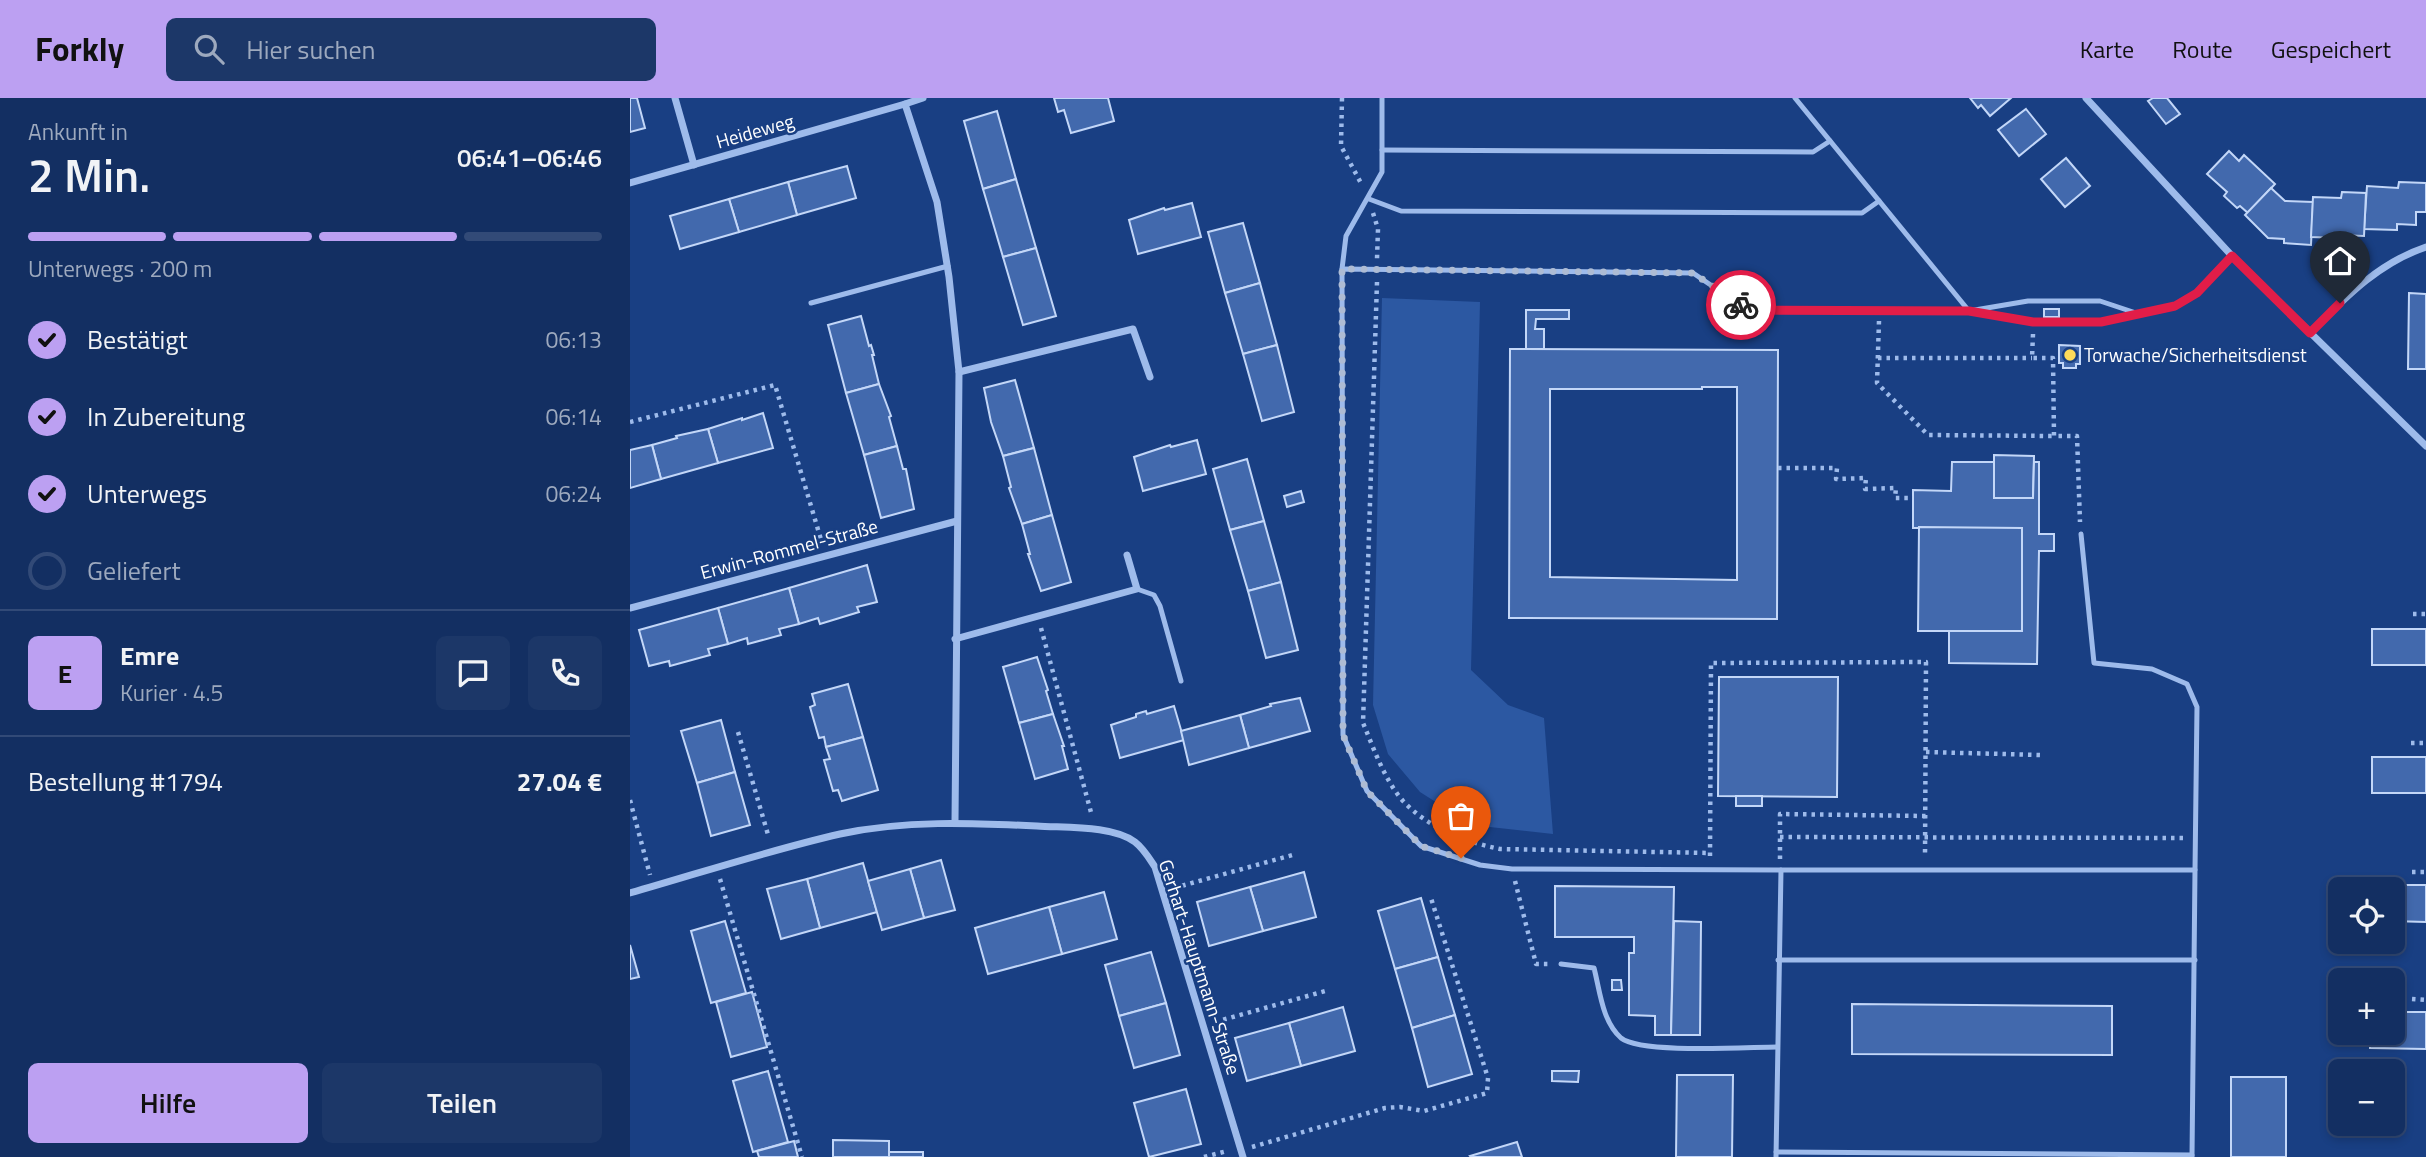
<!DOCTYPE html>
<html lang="de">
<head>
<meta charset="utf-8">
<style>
  body { margin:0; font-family:"Titillium Web",sans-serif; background:#1c3768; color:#f1f3f6; height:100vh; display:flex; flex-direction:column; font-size:26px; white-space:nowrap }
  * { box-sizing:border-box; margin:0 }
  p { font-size:23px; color:#9da9be }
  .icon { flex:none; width:38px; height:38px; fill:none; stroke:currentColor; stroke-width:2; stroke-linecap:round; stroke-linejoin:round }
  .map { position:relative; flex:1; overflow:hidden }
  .drawer { display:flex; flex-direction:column; background:#132f62; width:630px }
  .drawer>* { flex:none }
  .tools { position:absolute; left:1698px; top:779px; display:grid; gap:14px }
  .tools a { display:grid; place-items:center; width:77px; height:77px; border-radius:10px; background:#132f62; box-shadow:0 4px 10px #0003,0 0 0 2px #324a77; font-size:35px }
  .pin { position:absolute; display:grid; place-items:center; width:60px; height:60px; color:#fff; margin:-72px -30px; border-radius:50% 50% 50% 0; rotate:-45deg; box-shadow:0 0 7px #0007 }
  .pin .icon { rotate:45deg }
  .courier { position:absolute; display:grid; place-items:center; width:70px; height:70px; margin:-35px; border:5px solid #e11d48; border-radius:50%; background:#fff; color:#222; box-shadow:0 2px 9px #0007 }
  .summary em { font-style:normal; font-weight:600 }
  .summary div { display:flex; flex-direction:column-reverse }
  .summary { display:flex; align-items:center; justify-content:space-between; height:119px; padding:0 28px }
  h1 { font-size:46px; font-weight:600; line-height:52px }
  .bar { display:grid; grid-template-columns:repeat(4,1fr); gap:10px 7px; align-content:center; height:84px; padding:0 28px }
  .bar i { height:9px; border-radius:5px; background:#324a77 }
  .bar .selected { background:#bca0f2 }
  .bar p { grid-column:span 4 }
  .line { display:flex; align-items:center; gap:18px; padding:0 28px; border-top:2px solid #324a77 }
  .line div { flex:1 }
  .round { display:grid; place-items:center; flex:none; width:74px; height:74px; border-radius:10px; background:#1c3768 }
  ol { padding:0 28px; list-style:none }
  li { display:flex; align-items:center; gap:21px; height:77px }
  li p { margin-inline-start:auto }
  li .icon { padding:7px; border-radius:50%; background:#bca0f2; color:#111; stroke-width:4 }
  li:last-child { color:#9da9be }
  li i { width:38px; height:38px; border:4px solid #324a77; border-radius:50% }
  .cta { display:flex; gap:14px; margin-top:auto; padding:14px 28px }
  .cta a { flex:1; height:80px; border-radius:10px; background:#bca0f2; color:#111; font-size:28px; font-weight:600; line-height:80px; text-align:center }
  .cta a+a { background:#1c3768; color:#f1f3f6 }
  header { display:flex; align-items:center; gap:42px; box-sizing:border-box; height:98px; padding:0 35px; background:#bca0f2; color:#111 }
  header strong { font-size:33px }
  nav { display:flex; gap:38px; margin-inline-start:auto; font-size:24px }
  .search { width:490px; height:63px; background:#1c3768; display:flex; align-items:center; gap:18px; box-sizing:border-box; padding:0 24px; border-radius:10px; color:#9da9be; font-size:26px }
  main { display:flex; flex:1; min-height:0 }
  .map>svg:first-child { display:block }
  .green { fill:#2c58a2 }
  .building { fill:#4269ad; stroke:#c3d7f8; stroke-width:2; fill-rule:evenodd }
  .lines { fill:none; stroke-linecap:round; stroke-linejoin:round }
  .path { stroke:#9ebbeb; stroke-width:4.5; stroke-dasharray:3.5 5; stroke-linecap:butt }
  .service { stroke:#9ebbeb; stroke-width:5 }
  .minor { stroke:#9ebbeb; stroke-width:7 }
  .done { stroke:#aebcd4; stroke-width:7; stroke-dasharray:0 12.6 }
  .route { stroke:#e11d48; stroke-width:9 }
  .poi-dot { fill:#fedb5a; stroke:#193f83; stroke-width:2.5 }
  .labels { text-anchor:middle; stroke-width:5; stroke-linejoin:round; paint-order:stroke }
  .street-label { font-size:19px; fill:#fff; stroke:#193f83 }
  .poi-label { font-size:19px; fill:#fff; stroke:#193f83; text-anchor:start }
</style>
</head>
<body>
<header>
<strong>Forkly</strong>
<div class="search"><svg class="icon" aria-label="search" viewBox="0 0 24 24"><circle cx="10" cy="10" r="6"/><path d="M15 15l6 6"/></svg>Hier suchen</div>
<nav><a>Karte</a><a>Route</a><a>Gespeichert</a></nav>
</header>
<main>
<section class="drawer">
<div class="summary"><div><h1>2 Min.</h1><p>Ankunft in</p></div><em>06:41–06:46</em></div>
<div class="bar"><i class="selected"></i><i class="selected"></i><i class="selected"></i><i></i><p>Unterwegs · 200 m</p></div>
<ol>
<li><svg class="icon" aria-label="check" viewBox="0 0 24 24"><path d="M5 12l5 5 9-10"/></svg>Bestätigt<p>06:13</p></li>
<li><svg class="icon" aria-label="check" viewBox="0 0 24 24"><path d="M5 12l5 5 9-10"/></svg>In Zubereitung<p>06:14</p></li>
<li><svg class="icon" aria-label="check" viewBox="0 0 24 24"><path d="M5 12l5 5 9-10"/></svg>Unterwegs<p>06:24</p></li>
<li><i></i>Geliefert</li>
</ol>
<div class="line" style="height:126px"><b class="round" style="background:#bca0f2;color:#111">E</b><div><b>Emre</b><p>Kurier · 4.5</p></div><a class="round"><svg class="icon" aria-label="chat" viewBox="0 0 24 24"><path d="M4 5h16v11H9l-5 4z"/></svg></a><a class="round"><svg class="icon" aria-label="phone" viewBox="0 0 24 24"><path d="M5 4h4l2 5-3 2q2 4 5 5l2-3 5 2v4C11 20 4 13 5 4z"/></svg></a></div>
<div class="line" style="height:91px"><div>Bestellung #1794</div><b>27.04 €</b></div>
<div class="cta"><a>Hilfe</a><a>Teilen</a></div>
</section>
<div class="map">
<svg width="1796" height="1059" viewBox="0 0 1796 1059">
  <rect width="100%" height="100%" fill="#193f83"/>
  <polygon class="green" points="752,200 850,204 841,572 878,607 914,620 923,736 842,727 790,694 758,656 743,607"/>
  <g class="building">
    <polygon points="0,0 7,0 15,30 0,34"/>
    <polygon points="424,0 478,0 484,23 441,35 434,12 428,14"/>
    <polygon points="1340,0 1381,0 1360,18 1351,7 1348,10"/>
    <polygon points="1523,0 1537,0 1550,16 1536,26 1518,3"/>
    <polygon points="1396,11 1416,36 1389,58 1368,32"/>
    <polygon points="367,13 386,81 353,91 334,23"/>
    <polygon points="1599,53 1609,63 1614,57 1645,86 1618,115 1610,108 1607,110 1594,98 1597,94 1577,76"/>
    <polygon points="1436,60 1460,88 1435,109 1411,81"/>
    <polygon points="217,68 226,100 167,117 158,84"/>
    <polygon points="386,81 406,150 373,159 353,91"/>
    <polygon points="158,84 167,117 109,134 99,101"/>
    <polygon points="1769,84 1796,85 1796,114 1786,114 1786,127 1767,126 1767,132 1734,131 1737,88 1768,90"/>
    <polygon points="1641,90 1655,103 1683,104 1681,147 1654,145 1654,141 1638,140 1615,117"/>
    <polygon points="1712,94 1736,95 1734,138 1711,137 1710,140 1681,139 1683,99 1711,100"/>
    <polygon points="99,101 109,134 50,151 40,118"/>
    <polygon points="562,105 571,139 508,156 499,122 534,110 535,112"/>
    <polygon points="613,125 630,185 595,195 578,134"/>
    <polygon points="406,150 426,218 393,227 373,159"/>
    <polygon points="630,185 647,247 613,256 595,195"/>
    <polygon points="1779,195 1796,196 1796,271 1778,271"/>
    <rect x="1414" y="211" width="15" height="8"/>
    <polygon points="896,212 939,212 939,221 906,221 905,231 914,231 914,251 896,251"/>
    <polygon points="231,218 239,248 241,247 244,257 242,257 249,286 216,295 198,227"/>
    <polygon points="647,247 664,314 632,323 613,256"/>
    <polygon points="1429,247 1450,248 1450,266 1446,266 1446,270 1433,270 1433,265 1429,265"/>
    <path d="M 880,251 L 1148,252 L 1147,521 L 879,520 ZM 1072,289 L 1107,289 L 1107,482 L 920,479 L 920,291 L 1072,291 Z"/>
    <polygon points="385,282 404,350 373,358 361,324 354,290"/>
    <polygon points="249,286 261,318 259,319 267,348 234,357 216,295"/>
    <polygon points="133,315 143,350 88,365 78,331 112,320 112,322"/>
    <polygon points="78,331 88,365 31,381 22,347 47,340 46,338"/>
    <polygon points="567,342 576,376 513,393 504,359 540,347 541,349"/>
    <polygon points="22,347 31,381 0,390 0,352"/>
    <polygon points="267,348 273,371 276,371 284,411 251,420 234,357"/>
    <polygon points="404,350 422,417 392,426 379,390 381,389 373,358"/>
    <polygon points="1364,357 1404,358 1403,400 1364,400"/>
    <polygon points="617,361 634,423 600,432 583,371"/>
    <polygon points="1322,364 1364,364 1364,400 1403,400 1404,364 1409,364 1409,436 1424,436 1424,453 1409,453 1407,566 1319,565 1319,533 1392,533 1392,430 1283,430 1283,392 1321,393"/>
    <polygon points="671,393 674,404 657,409 654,398"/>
    <polygon points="422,417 441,484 411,493 398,456 400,456 392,426"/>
    <polygon points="634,423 651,484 618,493 600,432"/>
    <polygon points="1289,429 1392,430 1392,533 1288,533"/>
    <polygon points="237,467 247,504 227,509 229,514 190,526 188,520 169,526 159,490"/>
    <polygon points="651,484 668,552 636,560 618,493"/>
    <polygon points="159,490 169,526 149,531 151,537 118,546 117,540 98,546 88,510"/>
    <polygon points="88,510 98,546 78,551 80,557 40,568 39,563 19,568 9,532"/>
    <rect x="1742" y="531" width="54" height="36"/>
    <polygon points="407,559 418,592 416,593 423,616 389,625 373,569"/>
    <polygon points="1089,579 1208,579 1207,699 1088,698"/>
    <polygon points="218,586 233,639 196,649 194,639 189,640 180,609 185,607 182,596"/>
    <polygon points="670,600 680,633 619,650 610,617 641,608 640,606"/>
    <polygon points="544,608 554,642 490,660 481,627 506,619 506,616 516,613 517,616"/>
    <polygon points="423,616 434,648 432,648 438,671 405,681 389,625"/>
    <polygon points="610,617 619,650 559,667 551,633"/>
    <polygon points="91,622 105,674 67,685 51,633"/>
    <polygon points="233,639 248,692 212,703 208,692 203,693 194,662 200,661 196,649"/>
    <rect x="1742" y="659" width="54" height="36"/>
    <polygon points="105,674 120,727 81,738 67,685"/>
    <rect x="1106" y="698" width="26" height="10"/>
    <polygon points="311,762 325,812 294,820 280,771"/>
    <polygon points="233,765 247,814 190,830 177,781"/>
    <polygon points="280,771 294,820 252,832 238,783"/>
    <polygon points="674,774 686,819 633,833 620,789"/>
    <polygon points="177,781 190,830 151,841 137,791"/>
    <polygon points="1742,787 1796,787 1796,824 1762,823 1762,791 1742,791"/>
    <polygon points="925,788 1044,789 1041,937 1025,937 1025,918 999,917 999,855 1004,855 1004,839 925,839"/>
    <polygon points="620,789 633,833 579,848 567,804"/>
    <polygon points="474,794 487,841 432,856 419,809"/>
    <polygon points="791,800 808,859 765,871 748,813"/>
    <polygon points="419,809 432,856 358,876 345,830"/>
    <polygon points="95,823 116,895 81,905 61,833"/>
    <polygon points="1044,823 1071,824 1070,937 1041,937"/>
    <polygon points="0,847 9,879 0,881"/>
    <polygon points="521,854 536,905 489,918 475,867"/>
    <polygon points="808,859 825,917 782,930 765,871"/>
    <polygon points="982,882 991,882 992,892 982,892"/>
    <polygon points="122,894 137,949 101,959 86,904"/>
    <polygon points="536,905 550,957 504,970 489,918"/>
    <polygon points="1222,906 1482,908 1482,957 1222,956"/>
    <polygon points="713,909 725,953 671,968 659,925"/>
    <polygon points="1762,914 1796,914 1796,951 1740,950 1740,934 1762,934"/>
    <polygon points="825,917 842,976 798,989 782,930"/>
    <polygon points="659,925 671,968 617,983 605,940"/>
    <polygon points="138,973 158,1044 123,1054 103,983"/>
    <polygon points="922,973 949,973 948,984 922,983"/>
    <polygon points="1047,977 1103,977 1102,1059 1046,1059"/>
    <rect x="1601" y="979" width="55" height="80"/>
    <polygon points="556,991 571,1046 519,1059 504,1005"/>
    <polygon points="203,1042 259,1043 259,1059 203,1059"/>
    <polygon points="164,1043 168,1059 129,1059 127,1053"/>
    <polygon points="887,1044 892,1059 841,1059 840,1058"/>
    <rect x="259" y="1054" width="34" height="5"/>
  </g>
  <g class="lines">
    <g class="path">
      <polyline points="712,0 711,48 732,87"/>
      <polyline points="743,115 748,131 747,161"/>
      <path d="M 747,184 L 733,625 C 744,651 754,681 773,703 C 798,730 836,744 870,751 L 1080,755"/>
      <polyline points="1249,223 1247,285 1298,337 1424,338"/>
      <polyline points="1403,236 1402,260 1423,260 1424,338 1447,338 1450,424"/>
      <polyline points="1248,260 1402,260"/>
      <polyline points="0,324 145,287 192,445"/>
      <polyline points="1148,370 1207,370 1206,381 1236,380 1235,391 1266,390 1265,400 1283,400"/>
      <polyline points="1783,516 1796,516"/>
      <polyline points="411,530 462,718"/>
      <polyline points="108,634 139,740"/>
      <polyline points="1781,645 1796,645"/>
      <polyline points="1296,654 1411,657"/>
      <polyline points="0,702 20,777"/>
      <polyline points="1150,739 1554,740"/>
      <polyline points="1080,758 1081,565 1296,564 1295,759"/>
      <polyline points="1150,761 1150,716 1296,718"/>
      <polyline points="1782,774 1796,774"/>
      <polyline points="90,781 172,1059"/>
      <polyline points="885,783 906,866 920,866"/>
      <polyline points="544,790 666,756"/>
      <polyline points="1782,901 1796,902"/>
      <polyline points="585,924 699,892"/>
      <polyline points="622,1049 755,1010 770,1009 794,1013 857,995 858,980 800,797"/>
      <polyline points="574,1059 597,1053"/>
    </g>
    <g class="service">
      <polyline points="1165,0 1339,213 1398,203 1470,203 1506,215"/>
      <polyline points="752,52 1183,54 1200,43"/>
      <polyline points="739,101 771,113 1232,115 1249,103"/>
      <polyline points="712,171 716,138 752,74 752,0"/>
      <polyline points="181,205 318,168"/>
      <polyline points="1451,436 1464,565 1522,571 1557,586 1567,609 1565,772"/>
      <polyline points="507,491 524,497 530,508 551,583"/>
      <polyline points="1151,772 1565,772 1562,1059"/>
      <polyline points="1148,862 1565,862"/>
      <path d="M 931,866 L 964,870 C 970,893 972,923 991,940 C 1011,956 1118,949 1147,949"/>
      <polyline points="1146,1054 1562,1057"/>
      <polyline points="1146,1059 1151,772 882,771 850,767 791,748 737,693 713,637 712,171 1063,175 1119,213 1339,213 1403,224 1471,224 1545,208 1567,195 1602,158"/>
    </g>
    <g class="minor">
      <polyline points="45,0 64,67"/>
      <polyline points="293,0 275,6 307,104 319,179 329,274 325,724"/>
      <polyline points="1456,0 1602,158 1796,348"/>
      <polyline points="0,85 275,6"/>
      <path d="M 1680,235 C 1715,200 1748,165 1796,149"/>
      <polyline points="329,274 503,231 520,279"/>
      <polyline points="0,510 327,423"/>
      <polyline points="325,541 507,491 497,457"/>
      <path d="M 0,795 C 70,775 140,752 210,736 C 275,722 341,725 407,728 C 434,730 483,727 505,744 C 514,751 519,760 525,769 L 613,1059"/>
    </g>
  </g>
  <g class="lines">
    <polyline class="done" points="831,760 791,748 737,693 713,637 712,171 1063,175 1111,207"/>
    <polyline class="route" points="1111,207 1119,212 1339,213 1403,224 1471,224 1545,208 1567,195 1602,158 1680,235 1710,205"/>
  </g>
  <circle class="poi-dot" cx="1440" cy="257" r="7"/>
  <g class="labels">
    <g class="street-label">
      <text transform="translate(125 33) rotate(-16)" y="7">Heideweg</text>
      <text transform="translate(159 451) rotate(-15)" y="7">Erwin-Rommel-Straße</text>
      <text transform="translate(570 869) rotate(72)" y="7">Gerhart-Hauptmann-Straße</text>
    </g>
    <g class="poi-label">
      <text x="1454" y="264">Torwache/Sicherheitsdienst</text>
    </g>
  </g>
</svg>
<div class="tools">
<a><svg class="icon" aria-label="locate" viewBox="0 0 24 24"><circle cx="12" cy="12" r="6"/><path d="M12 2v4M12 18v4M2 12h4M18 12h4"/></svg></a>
<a>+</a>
<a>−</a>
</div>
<div class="pin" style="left:831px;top:760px;background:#ea580c"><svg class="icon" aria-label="bag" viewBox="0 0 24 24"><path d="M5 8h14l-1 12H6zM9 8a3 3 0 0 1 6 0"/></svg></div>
<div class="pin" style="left:1710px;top:205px;background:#1f2937"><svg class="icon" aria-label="home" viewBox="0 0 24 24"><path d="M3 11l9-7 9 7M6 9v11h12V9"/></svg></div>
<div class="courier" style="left:1111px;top:207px"><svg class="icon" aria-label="bike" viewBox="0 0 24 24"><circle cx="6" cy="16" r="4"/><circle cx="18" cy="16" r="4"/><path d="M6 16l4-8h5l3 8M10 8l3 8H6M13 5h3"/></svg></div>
</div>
</main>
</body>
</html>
